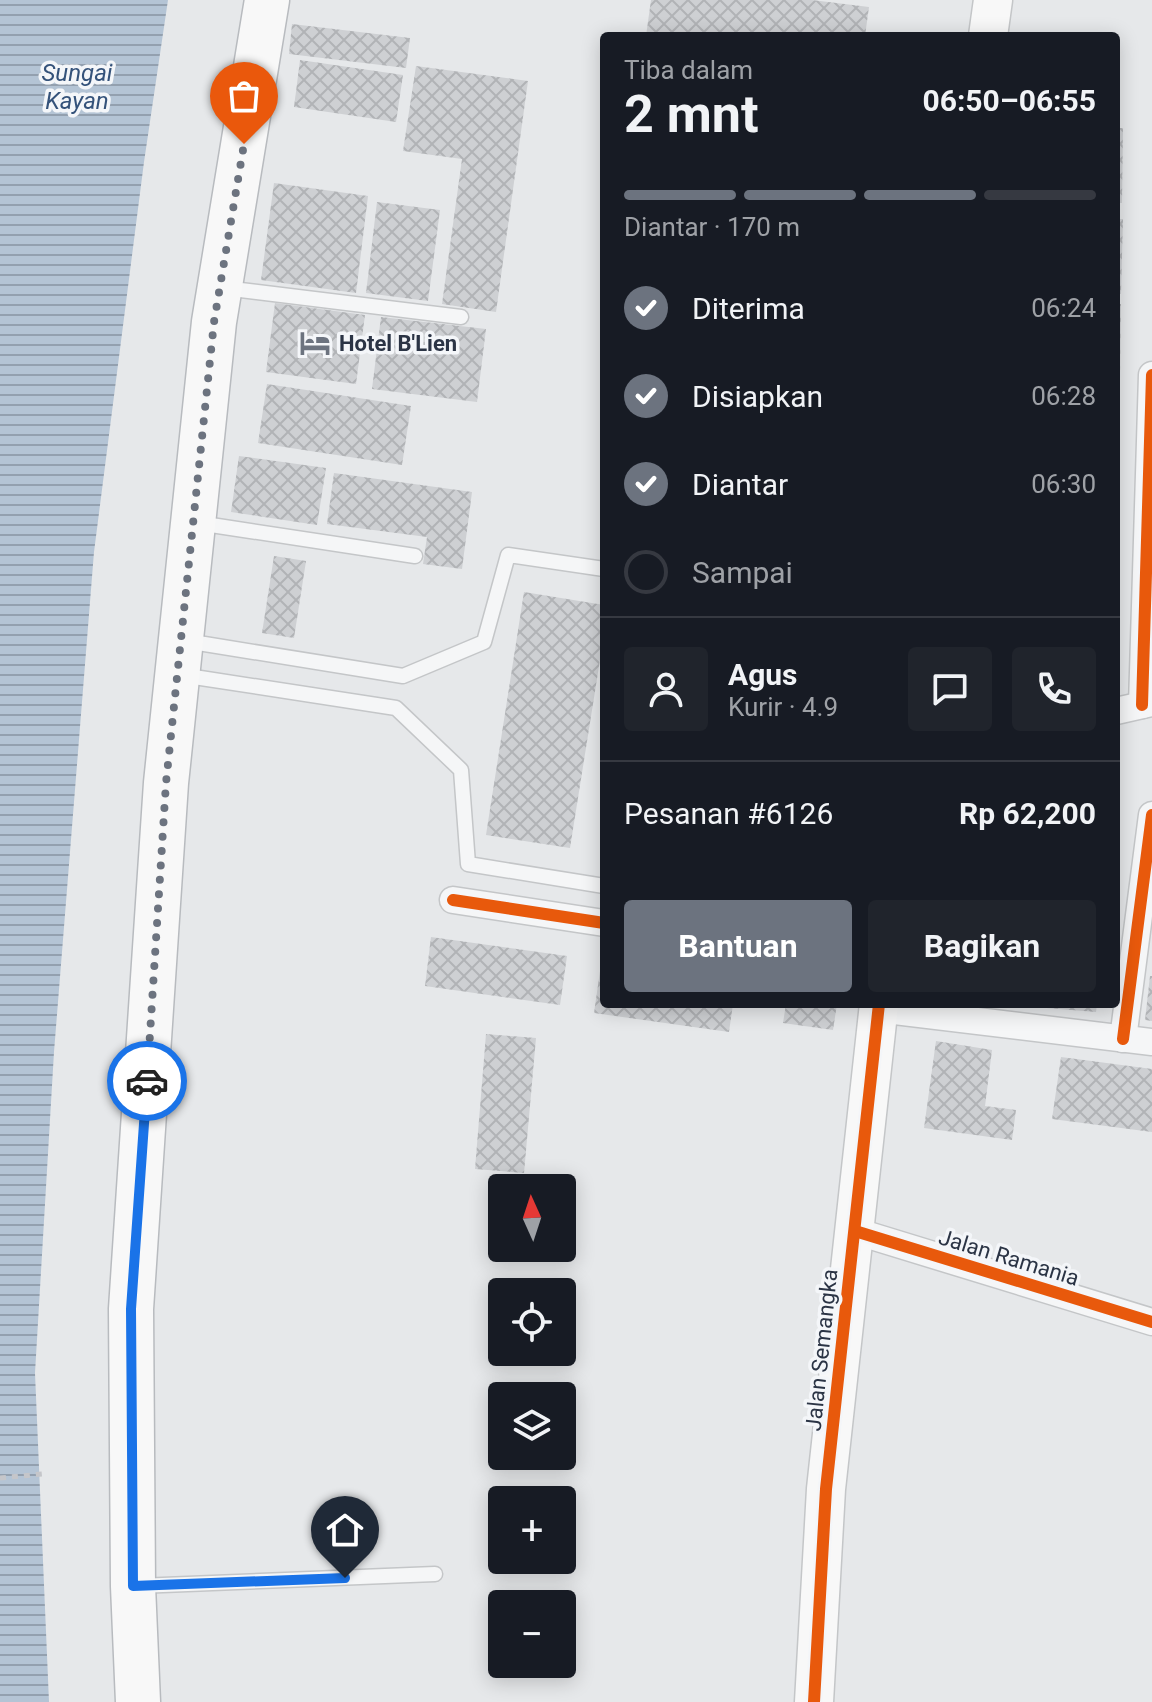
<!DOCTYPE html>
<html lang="id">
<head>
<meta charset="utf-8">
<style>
  body { margin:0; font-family:Roboto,sans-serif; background:#20242c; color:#f1f3f6; height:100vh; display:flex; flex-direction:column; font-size:30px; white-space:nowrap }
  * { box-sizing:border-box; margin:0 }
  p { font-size:26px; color:#9ea1a6 }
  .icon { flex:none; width:44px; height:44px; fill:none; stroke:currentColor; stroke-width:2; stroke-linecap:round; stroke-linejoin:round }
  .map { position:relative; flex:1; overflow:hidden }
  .details { position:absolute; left:600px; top:32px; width:520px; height:976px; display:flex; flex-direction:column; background:#171b24; border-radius:8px; box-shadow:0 4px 20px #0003 }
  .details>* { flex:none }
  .needle { width:52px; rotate:357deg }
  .fabs { position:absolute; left:488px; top:1174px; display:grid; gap:16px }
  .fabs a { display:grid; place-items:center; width:88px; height:88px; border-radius:8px; background:#171b24; box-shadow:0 4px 20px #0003; font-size:40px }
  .pin { position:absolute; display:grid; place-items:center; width:68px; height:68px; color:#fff; margin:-82px -34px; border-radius:50% 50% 50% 0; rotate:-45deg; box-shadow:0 0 8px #0007 }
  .pin .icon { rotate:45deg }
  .courier { position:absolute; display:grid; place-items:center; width:80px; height:80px; margin:-40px; border:6px solid #1a73e8; border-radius:50%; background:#fff; color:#222; box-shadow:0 2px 10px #0007 }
  .headline em { font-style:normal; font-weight:700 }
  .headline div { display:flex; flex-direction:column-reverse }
  .headline { display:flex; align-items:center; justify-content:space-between; height:136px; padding:0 24px }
  h1 { font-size:52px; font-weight:700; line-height:60px }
  .bar { display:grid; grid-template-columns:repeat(4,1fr); gap:12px 8px; align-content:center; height:96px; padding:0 24px }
  .bar i { height:10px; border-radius:6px; background:#363941 }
  .bar .active { background:#6c737f }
  .bar p { grid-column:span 4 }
  .line { display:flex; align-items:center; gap:20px; padding:0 24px; border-top:2px solid #363941 }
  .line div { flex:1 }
  .round { display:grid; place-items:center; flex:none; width:84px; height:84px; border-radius:8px; background:#20242c }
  ol { padding:0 24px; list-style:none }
  li { display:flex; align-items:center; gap:24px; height:88px }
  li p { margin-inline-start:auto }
  li .icon { padding:8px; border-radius:50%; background:#6c737f; color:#fff; stroke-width:4 }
  li:last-child { color:#9ea1a6 }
  li i { width:44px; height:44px; border:4px solid #363941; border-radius:50% }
  .cta { display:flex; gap:16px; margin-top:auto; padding:16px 24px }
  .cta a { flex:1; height:92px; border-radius:8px; background:#6c737f; color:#fff; font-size:32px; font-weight:700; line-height:92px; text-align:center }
  .cta a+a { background:#20242c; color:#f1f3f6 }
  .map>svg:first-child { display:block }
  .water { fill:url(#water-rules) }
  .building { fill:url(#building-cross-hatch) }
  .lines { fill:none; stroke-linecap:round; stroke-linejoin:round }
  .lane-casing { stroke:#c4c6c8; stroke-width:17 }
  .street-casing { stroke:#c4c6c8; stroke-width:29 }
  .secondary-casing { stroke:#c4c6c8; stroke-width:41 }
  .highway-casing { stroke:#b8bbbf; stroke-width:47 }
  .path { stroke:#c5c6ca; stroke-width:5; stroke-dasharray:6 6; stroke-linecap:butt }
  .lane { stroke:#f5f6f7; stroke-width:14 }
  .street { stroke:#f5f6f7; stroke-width:26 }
  .secondary { stroke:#f8f8f8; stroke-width:38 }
  .highway { stroke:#f8f8f8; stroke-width:44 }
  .cycleway-casing { stroke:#f4f6f9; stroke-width:17 }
  .cycleway { stroke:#e8590c; stroke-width:12 }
  .done { stroke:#6c737f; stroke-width:8; stroke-dasharray:0 14.4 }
  .route { stroke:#1a73e8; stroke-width:10 }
  .labels { text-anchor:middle; stroke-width:7; stroke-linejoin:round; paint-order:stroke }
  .poi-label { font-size:22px; font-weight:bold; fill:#2b3445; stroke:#f4f6f9; text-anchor:start }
  .street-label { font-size:22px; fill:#2b3445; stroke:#f4f6f9 }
  .water-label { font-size:24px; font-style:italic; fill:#34527a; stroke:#f4f6f9 }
</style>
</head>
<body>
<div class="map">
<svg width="1152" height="1702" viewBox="0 0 1152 1702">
  <defs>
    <pattern id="water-rules" width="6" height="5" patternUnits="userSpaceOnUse" patternTransform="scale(2)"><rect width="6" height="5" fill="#b4c4d5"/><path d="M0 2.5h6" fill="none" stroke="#93a0af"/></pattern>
    <pattern id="building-cross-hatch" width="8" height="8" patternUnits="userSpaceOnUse" patternTransform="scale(2)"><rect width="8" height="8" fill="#ced0d3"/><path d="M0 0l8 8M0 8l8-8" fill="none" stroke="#b1b3b6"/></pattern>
  </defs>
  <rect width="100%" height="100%" fill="#e6e8ea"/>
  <polygon class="water" points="0,0 168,0 144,162 94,552 54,1052 35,1373 49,1702 0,1702"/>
  <g class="building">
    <polygon points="651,0 812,0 869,7 865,36 646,36"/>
    <polygon points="292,24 410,38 406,68 289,54"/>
    <polygon points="300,60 403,75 396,122 294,107"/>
    <polygon points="416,66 528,81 496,312 442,304 462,159 403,151"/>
    <polygon points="1116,128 1123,128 1122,203 1116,203"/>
    <polygon points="274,183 368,196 356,293 261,280"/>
    <polygon points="377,202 440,210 428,301 366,293"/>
    <polygon points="1116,219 1123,219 1121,294 1116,294"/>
    <polygon points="275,303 365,315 356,384 266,372"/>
    <polygon points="1116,304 1121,304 1120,380 1116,380"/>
    <polygon points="381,317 486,329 477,402 372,389"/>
    <polygon points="267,384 411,406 402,465 258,443"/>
    <polygon points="239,456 326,468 317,525 231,512"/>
    <polygon points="334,473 472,492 462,569 423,564 427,537 327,524"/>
    <rect x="1116" y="474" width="3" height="32"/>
    <polygon points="274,556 306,561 294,638 262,633"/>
    <polygon points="524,592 604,605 604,635 570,848 486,835"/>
    <polygon points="431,937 567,956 560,1005 425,986"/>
    <polygon points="601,964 604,965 604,1004 733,1004 729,1032 594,1013"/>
    <polygon points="1150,976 1152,976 1152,1021 1145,1020"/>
    <polygon points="786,1004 837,1004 833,1030 783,1023"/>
    <polygon points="1034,1004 1097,1004 1096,1012 1034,1007"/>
    <polygon points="486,1034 536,1038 524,1173 475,1169"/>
    <polygon points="936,1041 992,1050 985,1106 1016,1110 1012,1140 924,1128"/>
    <polygon points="1061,1057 1152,1069 1152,1132 1052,1119"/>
  </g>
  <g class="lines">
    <g class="lane-casing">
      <g id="lane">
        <polyline points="224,288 461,317"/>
        <polyline points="198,523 415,556"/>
        <polyline points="186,641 403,676 484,642 508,555 604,569"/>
        <polyline points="181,675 396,708 461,770 468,864 604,886"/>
        <polyline points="138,1586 435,1574"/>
      </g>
    </g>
    <g class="street-casing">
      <g id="street">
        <polyline points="1142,705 1152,375"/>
        <polyline points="1116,711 1152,703"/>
        <polyline points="453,900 604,923"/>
        <polyline points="878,1009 1152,1042"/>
        <polyline points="1123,1039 1152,815"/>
        <polyline points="855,1231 1152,1322"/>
      </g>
    </g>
    <g class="secondary-casing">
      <g id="secondary">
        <polyline points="988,36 993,0"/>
        <polyline points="814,1702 826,1489 879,1004"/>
      </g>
    </g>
    <g class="highway-casing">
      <polyline id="highway" points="138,1702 133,1586 131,1309 166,783 214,322 267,0"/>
    </g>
    <polyline class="path" points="0,1478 42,1474"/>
    <use href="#lane" class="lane"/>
    <use href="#street" class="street"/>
    <use href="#secondary" class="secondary"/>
    <use href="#highway" class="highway"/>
    <g class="cycleway-casing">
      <g id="cycleway">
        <polyline points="1142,705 1152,375"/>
        <polyline points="453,900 604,923"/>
        <polyline points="1123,1039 1152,815"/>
        <polyline points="855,1231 1152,1322"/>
        <polyline points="814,1702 826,1489 879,1004"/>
      </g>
    </g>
    <use href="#cycleway" class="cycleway"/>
  </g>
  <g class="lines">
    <polyline class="done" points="147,1081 166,783 211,351 214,322 244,144"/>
    <polyline class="route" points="147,1081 131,1309 133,1586 345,1578"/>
  </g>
  <defs>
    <g id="hotel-bare" transform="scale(2.4)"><path d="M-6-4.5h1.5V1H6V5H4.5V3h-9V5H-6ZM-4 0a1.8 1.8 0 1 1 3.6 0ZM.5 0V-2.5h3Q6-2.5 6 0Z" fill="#6c737f" stroke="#f4f6f9" stroke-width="2.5" paint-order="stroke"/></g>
  </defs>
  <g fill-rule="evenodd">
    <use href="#hotel-bare" x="315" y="343"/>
  </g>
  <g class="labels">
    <g class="poi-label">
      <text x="339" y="351">Hotel B'Lien</text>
    </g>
    <g class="street-label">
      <text transform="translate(1009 1257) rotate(17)" y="8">Jalan Ramania</text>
      <text transform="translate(821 1350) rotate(-84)" y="8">Jalan Semangka</text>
    </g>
    <g class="water-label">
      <text x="77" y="81">Sungai<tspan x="77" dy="28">Kayan</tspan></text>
    </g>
  </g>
</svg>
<div class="fabs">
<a><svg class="needle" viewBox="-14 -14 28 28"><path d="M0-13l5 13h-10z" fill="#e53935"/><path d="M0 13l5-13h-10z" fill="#9ea1a6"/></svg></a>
<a><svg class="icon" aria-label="locate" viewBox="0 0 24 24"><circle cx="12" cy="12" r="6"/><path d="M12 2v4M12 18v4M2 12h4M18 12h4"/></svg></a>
<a><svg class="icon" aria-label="layers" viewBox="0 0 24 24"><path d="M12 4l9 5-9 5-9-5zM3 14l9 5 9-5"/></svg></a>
<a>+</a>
<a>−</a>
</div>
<div class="pin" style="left:244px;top:144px;background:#ea580c"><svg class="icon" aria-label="bag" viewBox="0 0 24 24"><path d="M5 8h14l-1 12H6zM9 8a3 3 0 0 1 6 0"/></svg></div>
<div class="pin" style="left:345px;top:1578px;background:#1f2937"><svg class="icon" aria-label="home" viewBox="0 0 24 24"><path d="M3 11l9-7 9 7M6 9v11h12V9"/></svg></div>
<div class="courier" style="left:147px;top:1081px"><svg class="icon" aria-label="car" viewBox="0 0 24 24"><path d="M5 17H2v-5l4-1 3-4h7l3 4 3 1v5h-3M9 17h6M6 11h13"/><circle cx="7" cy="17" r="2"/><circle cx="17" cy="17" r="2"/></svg></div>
<section class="details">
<div class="headline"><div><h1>2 mnt</h1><p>Tiba dalam</p></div><em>06:50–06:55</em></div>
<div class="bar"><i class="active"></i><i class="active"></i><i class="active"></i><i></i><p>Diantar · 170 m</p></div>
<ol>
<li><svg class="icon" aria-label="check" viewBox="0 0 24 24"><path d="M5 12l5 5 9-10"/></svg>Diterima<p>06:24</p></li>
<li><svg class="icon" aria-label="check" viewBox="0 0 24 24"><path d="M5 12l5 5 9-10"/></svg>Disiapkan<p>06:28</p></li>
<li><svg class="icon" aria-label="check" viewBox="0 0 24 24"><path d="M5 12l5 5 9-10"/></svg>Diantar<p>06:30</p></li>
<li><i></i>Sampai</li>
</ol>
<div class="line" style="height:144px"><a class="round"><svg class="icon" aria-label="person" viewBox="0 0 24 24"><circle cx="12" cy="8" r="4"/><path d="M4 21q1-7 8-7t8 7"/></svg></a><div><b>Agus</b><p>Kurir · 4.9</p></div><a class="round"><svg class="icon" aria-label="chat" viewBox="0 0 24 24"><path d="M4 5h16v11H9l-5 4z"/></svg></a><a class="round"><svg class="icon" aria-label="phone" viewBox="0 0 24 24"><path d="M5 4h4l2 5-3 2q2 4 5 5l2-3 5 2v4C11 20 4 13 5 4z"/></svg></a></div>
<div class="line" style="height:104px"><div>Pesanan #6126</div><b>Rp 62,200</b></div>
<div class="cta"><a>Bantuan</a><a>Bagikan</a></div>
</section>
</div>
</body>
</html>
